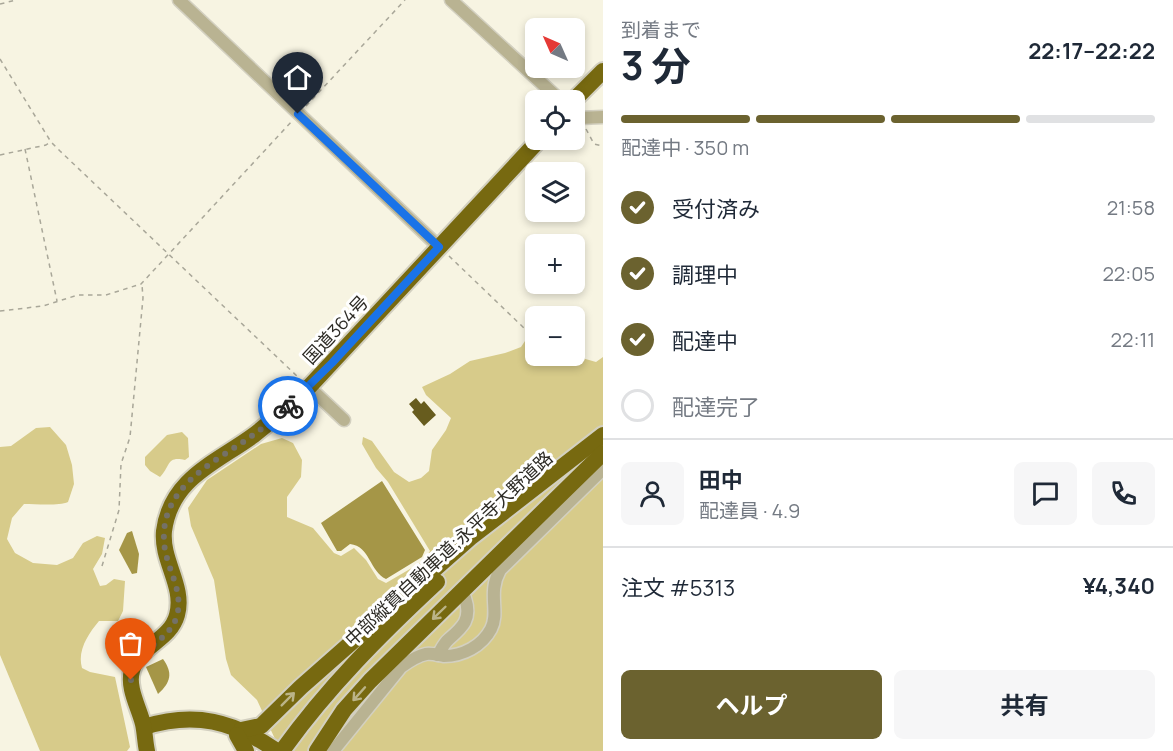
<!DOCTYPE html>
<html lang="ja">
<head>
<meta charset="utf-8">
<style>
  body { margin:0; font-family:Manrope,"Noto Sans JP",sans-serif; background:#f6f6f7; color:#1f2937; height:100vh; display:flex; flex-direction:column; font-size:22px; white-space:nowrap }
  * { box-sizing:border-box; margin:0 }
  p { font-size:20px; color:#747a83 }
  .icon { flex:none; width:33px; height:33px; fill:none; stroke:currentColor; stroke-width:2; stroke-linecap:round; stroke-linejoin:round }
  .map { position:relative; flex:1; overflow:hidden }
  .details { display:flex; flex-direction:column; background:#fff; width:570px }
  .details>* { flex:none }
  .needle { width:39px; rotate:315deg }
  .fabs { position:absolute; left:525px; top:18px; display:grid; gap:12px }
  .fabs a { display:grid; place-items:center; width:60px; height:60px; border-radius:9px; background:#fff; box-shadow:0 3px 9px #0003; font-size:30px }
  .pin { position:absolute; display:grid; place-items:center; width:51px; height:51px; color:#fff; margin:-62px -26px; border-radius:50% 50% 50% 0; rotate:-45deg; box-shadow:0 0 6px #0007 }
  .pin .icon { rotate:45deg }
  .courier { position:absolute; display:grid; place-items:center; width:60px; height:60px; margin:-30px; border:4px solid #1a73e8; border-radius:50%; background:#fff; color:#222; box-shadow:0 2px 8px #0007 }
  .summary em { font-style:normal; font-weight:700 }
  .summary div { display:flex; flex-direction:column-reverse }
  .summary { display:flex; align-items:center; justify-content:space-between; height:102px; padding:0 18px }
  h1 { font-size:39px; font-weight:700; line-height:45px }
  .bar { display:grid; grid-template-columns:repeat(4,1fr); gap:9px 6px; align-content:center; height:72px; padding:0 18px }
  .bar i { height:8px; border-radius:4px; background:#e0e1e3 }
  .bar .on { background:#6b622f }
  .bar p { grid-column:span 4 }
  .line { display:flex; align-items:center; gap:15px; padding:0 18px; border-top:2px solid #e0e1e3 }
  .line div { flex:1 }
  .round { display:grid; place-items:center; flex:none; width:63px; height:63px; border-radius:9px; background:#f6f6f7 }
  ol { padding:0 18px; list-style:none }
  li { display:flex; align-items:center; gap:18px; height:66px }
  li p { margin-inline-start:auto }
  li .icon { padding:6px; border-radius:50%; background:#6b622f; color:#fff; stroke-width:4 }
  li:last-child { color:#747a83 }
  li i { width:33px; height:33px; border:3px solid #e0e1e3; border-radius:50% }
  .cta { display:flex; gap:12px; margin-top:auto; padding:12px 18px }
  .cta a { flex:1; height:69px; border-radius:9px; background:#6b622f; color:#fff; font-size:24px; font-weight:700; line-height:69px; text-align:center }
  .cta a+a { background:#f6f6f7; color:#1f2937 }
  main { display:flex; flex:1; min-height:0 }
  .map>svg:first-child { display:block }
  .green { fill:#d7cb8a }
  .water { fill:#a59647 }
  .building { fill:#675c1e }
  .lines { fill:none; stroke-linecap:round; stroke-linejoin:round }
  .minor-casing { stroke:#d3d0c0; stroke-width:15 }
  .highway-casing { stroke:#d3d0c0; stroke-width:20 }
  .path { stroke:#a9a799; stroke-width:1.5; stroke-dasharray:4.5 4.5; stroke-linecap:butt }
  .minor { stroke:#b9b392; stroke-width:12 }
  .highway { stroke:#776910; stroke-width:16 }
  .oneway { stroke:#bbb488 }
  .done { stroke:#747167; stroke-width:6; stroke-dasharray:0 10.8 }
  .route { stroke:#1a73e8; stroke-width:8 }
  .labels { text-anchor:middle; stroke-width:6; stroke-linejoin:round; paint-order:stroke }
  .street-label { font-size:18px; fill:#2d2b25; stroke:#fff }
</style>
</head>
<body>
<main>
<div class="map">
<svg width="603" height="751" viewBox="0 0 603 751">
  <rect width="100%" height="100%" fill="#f7f4e2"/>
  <g class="green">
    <polygon points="535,333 536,356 574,356 575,351 582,358 596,362 603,357 603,751 292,751 275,739 257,700 231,675 226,659 214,580 191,526 188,508 207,480 261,444 282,438 293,443 302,460 301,477 287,497 287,517 313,528 334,553 341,556 354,548 366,560 378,579 386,583 422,562 430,551 388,482 376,468 362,444 363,437 372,441 394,472 409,482 421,478 429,471 432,450 446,430 451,418 426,395 422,387 450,374 470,361 505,353 521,347 529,335"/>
    <path d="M 50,427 L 66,445 L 72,465 L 74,484 L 68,502 C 59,506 36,504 24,504 L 12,518 L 7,539 L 15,553 L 33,563 L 57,565 L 73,558 L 83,543 L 97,536 L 105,538 L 102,554 L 93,569 L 100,586 L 106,585 L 114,579 L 125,581 L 123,611 L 118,621 L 99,621 C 88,634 77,651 82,668 L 90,672 L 115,677 L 130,747 L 127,751 L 40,751 L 0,655 L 0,447 L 11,446 L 36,428 Z"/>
    <path d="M 182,432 L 188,438 L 189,457 L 185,460 C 166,456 171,466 160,477 L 150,471 L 145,465 L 145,457 L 167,435 Z"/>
  </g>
  <g class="water">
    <path d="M 382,481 L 425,550 L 422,557 L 386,579 C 370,572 370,546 350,544 L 341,551 L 337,551 L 321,523 Z"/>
    <polygon points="132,531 139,554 137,573 132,574 119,550 127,533"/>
    <path d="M 163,659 C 173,673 171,682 158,694 L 146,667 Z"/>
  </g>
  <polygon class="building" points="416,398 421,404 424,401 436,415 424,426 412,412 414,410 409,404"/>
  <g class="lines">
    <g class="minor-casing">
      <g id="minor">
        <polyline points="179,0 439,247"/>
        <polyline points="451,0 560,100"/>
        <polyline points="574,114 579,118 603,117"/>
        <polyline points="309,387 344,420"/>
        <path d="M 438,655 C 441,650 444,643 449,639 C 463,627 472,619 465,598"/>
        <path d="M 333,751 L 401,667 C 408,662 416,656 426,654 C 431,653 438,655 444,656 C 463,656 482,646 491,629 C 500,612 487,593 500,570 L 603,469"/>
      </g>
    </g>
    <g class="highway-casing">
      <g id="highway">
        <polyline points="574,100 603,71"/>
        <path d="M 144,727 C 195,711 233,721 277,751"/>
        <polyline points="241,730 261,726 301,687 470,538 603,435"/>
        <polyline points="237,735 246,751"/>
        <path d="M 147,751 C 145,742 145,733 143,724 C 139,708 127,687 132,671 C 138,646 170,641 177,615 C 185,586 161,561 164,531 C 171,478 216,463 254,435 C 273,420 291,404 309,387 L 539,140"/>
        <path d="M 282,751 C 327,688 381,634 437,582"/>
        <polyline points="317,751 344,710 370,681 603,453"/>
      </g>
    </g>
    <g class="path">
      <polyline points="0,4 16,0"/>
      <polyline points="0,59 51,142 60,151 299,378"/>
      <polyline points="306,106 405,0"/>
      <polyline points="586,129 594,144 603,146"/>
      <polyline points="25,149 57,301"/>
      <polyline points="0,155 46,145 50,142"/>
      <polyline points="449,256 524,328"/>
      <polyline points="0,311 43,306 78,295 106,295 141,284 293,120"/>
      <polyline points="102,566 119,510 121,464 130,437 143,298 142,285"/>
    </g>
    <use href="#minor" class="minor"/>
    <use href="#highway" class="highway"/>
  </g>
  <defs><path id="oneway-shaft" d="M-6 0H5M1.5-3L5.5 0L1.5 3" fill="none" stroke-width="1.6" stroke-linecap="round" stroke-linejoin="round" transform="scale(1.5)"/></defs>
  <g class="oneway">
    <use href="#oneway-shaft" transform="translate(439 613) rotate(136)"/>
    <use href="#oneway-shaft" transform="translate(359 694) rotate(132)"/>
    <use href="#oneway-shaft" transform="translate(288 699) rotate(-45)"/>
  </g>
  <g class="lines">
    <path class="done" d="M 131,680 C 133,649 168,644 177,616 C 184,589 165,567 164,541 C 161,489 209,465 246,440 C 261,430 275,418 288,406"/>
    <polyline class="route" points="288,406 332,363 439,247 298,114"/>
  </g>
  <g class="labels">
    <g class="street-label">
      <text transform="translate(336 330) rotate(-47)" y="6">国道364号</text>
      <text transform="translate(449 549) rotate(-43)" y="6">中部縦貫自動車道;永平寺大野道路</text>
    </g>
  </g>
</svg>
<div class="fabs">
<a><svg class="needle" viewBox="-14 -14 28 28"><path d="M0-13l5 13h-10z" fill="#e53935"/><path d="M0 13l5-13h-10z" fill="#747a83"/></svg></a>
<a><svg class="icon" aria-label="locate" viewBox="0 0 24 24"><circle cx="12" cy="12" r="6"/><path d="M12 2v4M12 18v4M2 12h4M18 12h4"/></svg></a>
<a><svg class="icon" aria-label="layers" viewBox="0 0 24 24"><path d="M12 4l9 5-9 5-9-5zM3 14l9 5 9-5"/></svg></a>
<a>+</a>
<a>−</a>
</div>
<div class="pin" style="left:131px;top:680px;background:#ea580c"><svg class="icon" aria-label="bag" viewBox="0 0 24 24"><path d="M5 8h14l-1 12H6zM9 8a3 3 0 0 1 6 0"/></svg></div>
<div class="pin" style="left:298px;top:114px;background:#1f2937"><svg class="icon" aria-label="home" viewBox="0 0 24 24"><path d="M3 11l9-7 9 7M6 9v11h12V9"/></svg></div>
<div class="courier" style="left:288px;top:406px"><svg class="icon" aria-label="bike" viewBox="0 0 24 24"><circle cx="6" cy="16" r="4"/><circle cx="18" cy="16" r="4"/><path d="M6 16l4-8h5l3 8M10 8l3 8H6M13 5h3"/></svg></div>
</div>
<section class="details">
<div class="summary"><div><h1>3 分</h1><p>到着まで</p></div><em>22:17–22:22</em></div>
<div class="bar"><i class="on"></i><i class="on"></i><i class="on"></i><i></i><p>配達中 · 350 m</p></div>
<ol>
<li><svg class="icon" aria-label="check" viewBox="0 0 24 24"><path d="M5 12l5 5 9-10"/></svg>受付済み<p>21:58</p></li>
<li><svg class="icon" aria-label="check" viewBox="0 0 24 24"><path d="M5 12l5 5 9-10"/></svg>調理中<p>22:05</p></li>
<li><svg class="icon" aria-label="check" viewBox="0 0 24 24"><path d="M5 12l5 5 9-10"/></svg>配達中<p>22:11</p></li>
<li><i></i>配達完了</li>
</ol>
<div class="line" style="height:108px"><a class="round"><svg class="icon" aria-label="person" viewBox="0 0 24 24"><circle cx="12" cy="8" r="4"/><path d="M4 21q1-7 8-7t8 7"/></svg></a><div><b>田中</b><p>配達員 · 4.9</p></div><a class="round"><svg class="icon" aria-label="chat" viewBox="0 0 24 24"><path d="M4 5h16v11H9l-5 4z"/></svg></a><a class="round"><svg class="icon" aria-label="phone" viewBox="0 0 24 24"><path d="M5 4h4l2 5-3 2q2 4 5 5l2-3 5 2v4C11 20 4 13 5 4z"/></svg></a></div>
<div class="line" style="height:78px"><div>注文 #5313</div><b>¥4,340</b></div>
<div class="cta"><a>ヘルプ</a><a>共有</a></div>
</section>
</main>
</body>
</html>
